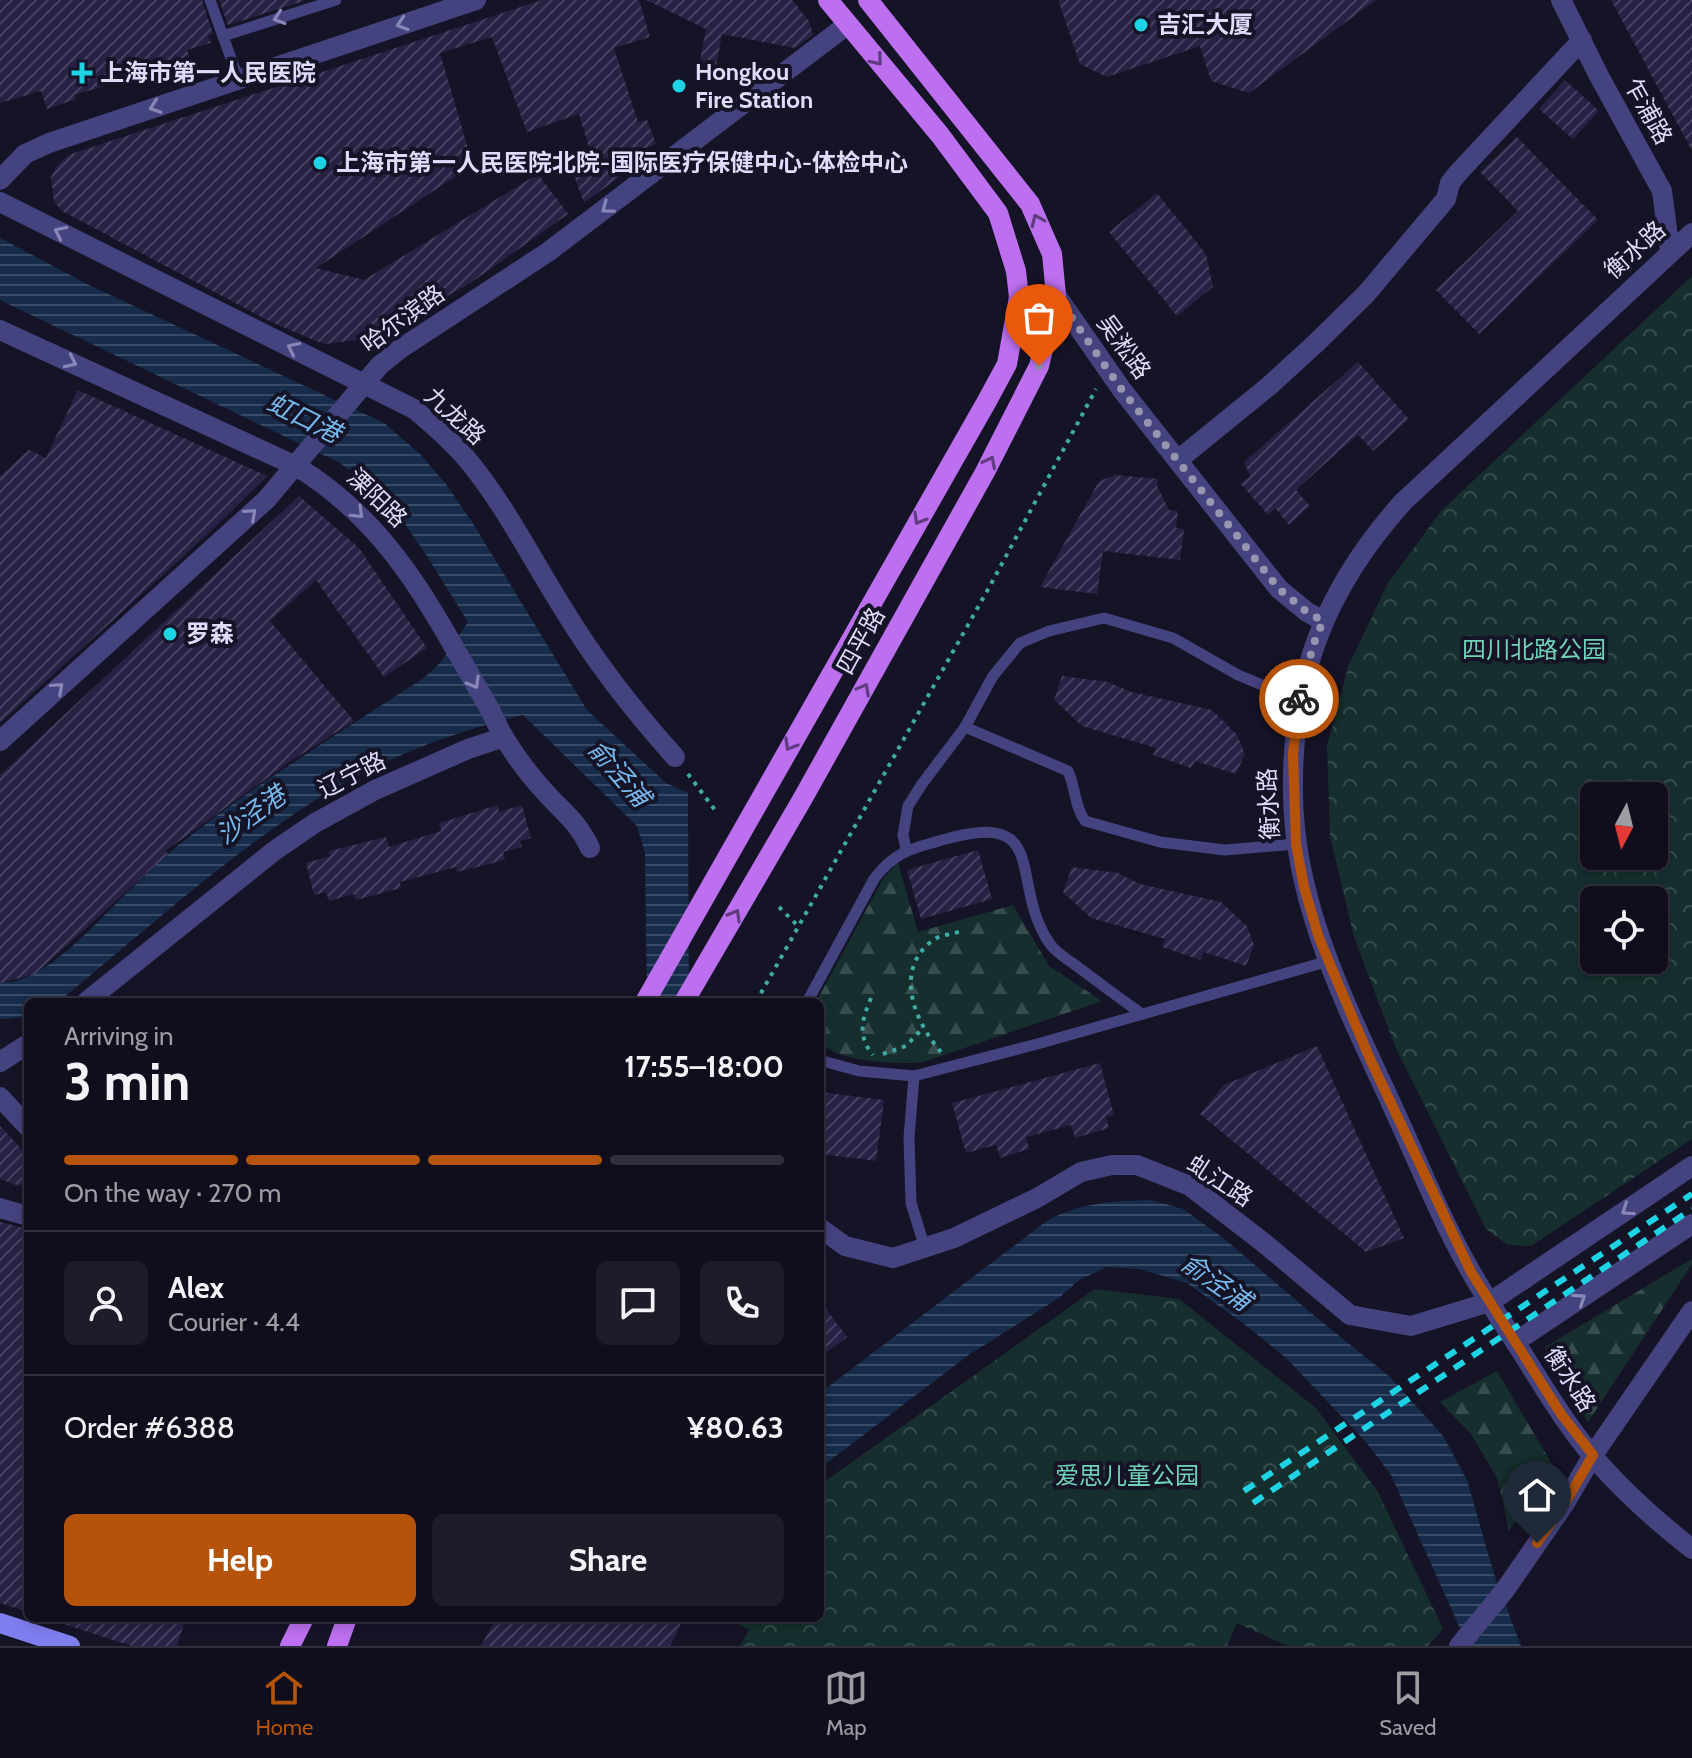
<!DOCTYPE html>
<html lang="en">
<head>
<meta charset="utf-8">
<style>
  body { margin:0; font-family:Cabin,"Noto Sans SC",sans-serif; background:#1e1c29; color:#f1f3f6; height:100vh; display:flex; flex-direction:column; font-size:30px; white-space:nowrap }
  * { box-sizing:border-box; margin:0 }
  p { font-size:26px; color:#9c9ca3 }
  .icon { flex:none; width:44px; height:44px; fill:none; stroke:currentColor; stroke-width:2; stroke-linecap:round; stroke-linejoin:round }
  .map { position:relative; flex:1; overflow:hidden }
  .side { position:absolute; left:24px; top:998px; width:800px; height:624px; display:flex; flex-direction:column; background:#100e1c; border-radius:12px; box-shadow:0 4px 12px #0003,0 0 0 2px #302e3b }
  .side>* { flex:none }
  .needle { width:52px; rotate:187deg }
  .tools { position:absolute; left:1580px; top:782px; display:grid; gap:16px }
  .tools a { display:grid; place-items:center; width:88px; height:88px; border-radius:12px; background:#100e1c; box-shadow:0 4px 12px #0003,0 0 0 2px #302e3b; font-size:40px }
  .pin { position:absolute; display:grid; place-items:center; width:68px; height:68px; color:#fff; margin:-82px -34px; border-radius:50% 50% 50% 0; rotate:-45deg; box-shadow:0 0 8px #0007 }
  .pin .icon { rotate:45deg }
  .courier { position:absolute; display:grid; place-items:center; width:80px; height:80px; margin:-40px; border:6px solid #b45309; border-radius:50%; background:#fff; color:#222; box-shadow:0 2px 10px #0007 }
  .head em { font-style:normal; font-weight:700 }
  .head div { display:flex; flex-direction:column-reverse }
  .head { display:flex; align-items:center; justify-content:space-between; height:136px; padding:0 40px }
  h1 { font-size:52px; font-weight:700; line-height:60px }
  .bar { display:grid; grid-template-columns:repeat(4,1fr); gap:12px 8px; align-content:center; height:96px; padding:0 40px }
  .bar i { height:10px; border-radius:6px; background:#302e3b }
  .bar .selected { background:#b45309 }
  .bar p { grid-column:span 4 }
  .line { display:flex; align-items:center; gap:20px; padding:0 40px; border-top:2px solid #302e3b }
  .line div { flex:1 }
  .round { display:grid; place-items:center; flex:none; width:84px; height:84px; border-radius:12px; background:#1e1c29 }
  .button { display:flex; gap:16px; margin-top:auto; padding:16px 40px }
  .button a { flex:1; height:92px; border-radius:12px; background:#b45309; color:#fff; font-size:32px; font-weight:700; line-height:92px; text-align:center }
  .button a+a { background:#1e1c29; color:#f1f3f6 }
  .tab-bar { display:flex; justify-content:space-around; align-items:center; height:112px; border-top:2px solid #302e3b; background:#100e1c; font-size:22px; color:#9c9ca3 }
  .tab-bar a { display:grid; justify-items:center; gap:4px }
  .tab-bar .selected { color:#b45309 }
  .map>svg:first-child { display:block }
  .forest { fill:url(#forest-firs) }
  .park { fill:url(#park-crowns); fill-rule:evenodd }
  .water { fill:url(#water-rules) }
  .building { fill:url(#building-hatch) }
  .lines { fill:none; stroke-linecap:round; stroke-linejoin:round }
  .path { stroke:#3faca3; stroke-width:4; stroke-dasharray:4 6; stroke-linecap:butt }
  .service { stroke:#44437f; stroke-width:11 }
  .minor { stroke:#44437f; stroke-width:20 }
  .secondary { stroke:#7f7eef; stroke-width:20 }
  .primary { stroke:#bc6fee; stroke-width:20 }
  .rail { stroke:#1ed4e4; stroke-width:6; stroke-dasharray:12 10; stroke-linecap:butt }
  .oneway { stroke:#8987b7 }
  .oneway2 { stroke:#603c80 }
  .done { stroke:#9895b0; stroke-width:8; stroke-dasharray:0 14.4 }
  .route { stroke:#b45309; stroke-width:10 }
  .poi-dot { fill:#1ed4e4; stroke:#151326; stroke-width:3 }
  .labels { text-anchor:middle; stroke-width:8; stroke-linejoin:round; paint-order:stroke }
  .poi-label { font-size:24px; font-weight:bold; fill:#dedbfb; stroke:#151326; text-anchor:start }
  .street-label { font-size:24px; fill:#dedbfb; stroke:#151326 }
  .park-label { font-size:24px; fill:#6fd3b8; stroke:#151326 }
  .water-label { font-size:26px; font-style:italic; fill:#76b9ee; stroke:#151326 }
</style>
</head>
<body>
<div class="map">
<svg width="1692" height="1646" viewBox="0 0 1692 1646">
  <defs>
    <pattern id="forest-firs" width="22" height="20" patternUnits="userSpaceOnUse" patternTransform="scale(2)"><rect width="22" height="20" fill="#162f2e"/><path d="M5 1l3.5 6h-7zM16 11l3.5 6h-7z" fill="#374d4d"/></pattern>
    <pattern id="park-crowns" width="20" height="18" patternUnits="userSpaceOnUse" patternTransform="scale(2)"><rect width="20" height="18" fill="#162f2e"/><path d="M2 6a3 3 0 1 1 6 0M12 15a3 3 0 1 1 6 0" fill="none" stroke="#374d4d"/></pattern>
    <pattern id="water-rules" width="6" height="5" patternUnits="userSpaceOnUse" patternTransform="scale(2)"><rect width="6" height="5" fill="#172c4a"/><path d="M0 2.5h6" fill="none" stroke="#384a65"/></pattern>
    <pattern id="building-hatch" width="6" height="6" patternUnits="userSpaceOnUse" patternTransform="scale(2)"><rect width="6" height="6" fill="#272144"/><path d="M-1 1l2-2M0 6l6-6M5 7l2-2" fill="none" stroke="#464160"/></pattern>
  </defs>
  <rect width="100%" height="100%" fill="#151326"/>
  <g class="forest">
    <path d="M 898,863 L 918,932 L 1013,905 L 1049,966 L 1102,1001 L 923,1062 C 897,1065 838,1062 820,1042 L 820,1002 L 816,1002 L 883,879 Z"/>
    <polygon points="1692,1259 1692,1264 1588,1422 1545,1347"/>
    <polygon points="1497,1371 1553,1466 1509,1530 1497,1478 1471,1434 1440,1402"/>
  </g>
  <g class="park">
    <path d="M 1692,276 L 1692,1139 L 1531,1246 L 1508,1245 L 1486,1229 L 1395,1046 L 1354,937 L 1330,836 L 1327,746 L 1348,667 L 1388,583 L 1442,510 ZM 1594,796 L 1654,796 L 1654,856 L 1594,856 ZM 1594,900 L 1654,900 L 1654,960 L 1594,960 Z"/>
    <polygon points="1095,1289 1179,1299 1316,1408 1378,1492 1443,1629 1428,1646 1288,1646 1237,1623 1227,1646 740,1646 749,1630 727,1618 820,1618 820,1485"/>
  </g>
  <g class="water">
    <path d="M 0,238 L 89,285 L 384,423 L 419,453 L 446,484 L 474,525 L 587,710 L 666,783 L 688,793 L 689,1002 L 647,1002 L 645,853 L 637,826 L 523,715 C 459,731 394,754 337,787 C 235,847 149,928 58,1002 L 28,1002 L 28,1017 L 0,1019 L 0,982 C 41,988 98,920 127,893 C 143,878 159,861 176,847 C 254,785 340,732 424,678 L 441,662 L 468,622 L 425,553 L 385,496 L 340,463 L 0,300 Z"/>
    <path d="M 1151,1200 L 1183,1209 L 1222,1237 L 1311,1313 L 1390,1377 L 1443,1436 L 1467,1480 L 1494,1574 L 1521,1646 L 1468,1646 L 1391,1475 L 1366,1442 L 1285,1357 L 1244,1324 L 1187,1283 L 1140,1269 L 1107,1267 L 1079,1280 L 1059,1298 L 970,1354 L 820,1468 L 820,1393 L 1048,1220 C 1084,1202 1112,1201 1151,1200 Z"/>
  </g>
  <g class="building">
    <polygon points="0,0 202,0 213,34 208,35 211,43 187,50 191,60 74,95 76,99 47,109 41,91 0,103"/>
    <polygon points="219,0 304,0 304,1 228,25"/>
    <polygon points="542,0 639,0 650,37 614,48 638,122 647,120 656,144 648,147 650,154 584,203 567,157 589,148 579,114 527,132 492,37 440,53 473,165 316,268 364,280 538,174 568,214 472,282 373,338 325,344 311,339 269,321 62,211 54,202 51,177 57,166 68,155"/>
    <polygon points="646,0 792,0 809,21 813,35 795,48 722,34 715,74 698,70 706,29"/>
    <polygon points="1058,0 1376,0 1249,93 1211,81 1200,46 1107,77 1080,64"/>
    <polygon points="1611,0 1692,0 1692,151"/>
    <polygon points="1565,80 1599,111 1573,139 1539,109"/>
    <polygon points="1517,137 1598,220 1479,334 1436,290 1518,211 1480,172"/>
    <polygon points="1157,193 1206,254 1213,287 1177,316 1109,232"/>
    <polygon points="1358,362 1409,419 1373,451 1358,435 1340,450 1296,490 1310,506 1289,525 1275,508 1268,515 1241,484 1250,476 1244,462"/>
    <polygon points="78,390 267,476 211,531 0,723 0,476 29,450 46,458"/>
    <polygon points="1115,475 1158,479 1157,486 1169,510 1178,511 1176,528 1184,529 1180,560 1103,551 1097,594 1040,587 1099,481"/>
    <polygon points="299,496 359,548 427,648 384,677 316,580 270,621 354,721 291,761 165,851 168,854 35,974 0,983 0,775"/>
    <polygon points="1062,676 1108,682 1131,692 1212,710 1237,735 1245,754 1236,774 1195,761 1191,768 1153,755 1156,748 1082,726 1054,700"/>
    <polygon points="498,805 499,812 522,805 531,838 520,841 522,847 503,852 505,860 457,872 456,867 400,882 401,888 356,900 354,894 329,901 326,892 314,895 306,863 330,856 329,851 386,837 389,847 441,831 439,823"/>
    <polygon points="978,850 992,899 921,919 907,870"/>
    <polygon points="1072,867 1118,873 1140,884 1221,902 1247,926 1254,945 1246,966 1204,952 1200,960 1162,947 1165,939 1091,918 1063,892"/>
    <polygon points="1317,1046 1404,1238 1366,1252 1200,1114 1224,1085"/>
    <polygon points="1100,1063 1114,1115 1106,1117 1109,1128 1075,1138 1071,1125 1026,1137 1029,1149 1000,1158 996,1145 966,1153 952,1103"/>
    <polygon points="820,1092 884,1100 876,1161 820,1154"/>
    <polygon points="0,1126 28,1156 28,1178 19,1186 0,1179"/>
    <polygon points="0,1222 28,1229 28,1612 0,1603"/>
    <polygon points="820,1301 847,1337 820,1357"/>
    <polygon points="58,1618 186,1618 177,1646 132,1646 57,1622"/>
    <polygon points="496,1618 669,1618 681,1625 670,1646 481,1646"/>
  </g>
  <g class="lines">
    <g class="path">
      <polyline points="688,774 715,810"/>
      <polyline points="779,907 799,927"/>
      <path d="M 871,998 C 862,1019 857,1036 873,1055"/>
      <polyline points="756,1002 991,584 1096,389"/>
      <path d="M 941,1052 C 915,1022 893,971 932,941 C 939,935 953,934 962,931"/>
      <polyline points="883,1054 906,1046 923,1028"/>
    </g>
    <g class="service">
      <polyline points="210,0 238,78"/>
      <polyline points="223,36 336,0"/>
      <path d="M 965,727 L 1068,771 C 1076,789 1074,805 1085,821 L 1160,842 L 1225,850 L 1296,844"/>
      <polyline points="906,849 903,835 908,806 922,784 965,727 993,676 1020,643 1049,631 1104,618 1173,638 1238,675 1299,700"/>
      <path d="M 807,1002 L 874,879 C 895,851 913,848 946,839 C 1052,809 1008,884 1050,944 C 1056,953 1069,960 1078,967 C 1099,983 1121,999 1142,1014"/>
      <polyline points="820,1058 823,1061 859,1071 914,1076 1041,1043 1329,961"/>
      <polyline points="914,1076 909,1138 911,1203 925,1248"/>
    </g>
    <g class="minor">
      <polyline points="1561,0 1599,76 1662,191 1670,252"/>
      <polyline points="0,180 25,154 49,143 476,0"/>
      <path d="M 0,202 L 414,409 C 434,426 454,443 471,464 C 507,509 533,561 564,610 C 596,663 633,710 675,757"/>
      <path d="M 1692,233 L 1403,502 C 1325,589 1291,677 1293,794 C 1294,904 1346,1005 1391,1103 C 1417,1159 1440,1218 1471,1272 C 1488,1302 1508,1330 1526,1359 C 1542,1385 1558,1411 1576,1435 C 1608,1478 1650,1516 1692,1549"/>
      <polyline points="1056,295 1122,390 1279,589 1307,612 1323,621"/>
      <path d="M 0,330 L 296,466 C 394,526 432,611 488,706 C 494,717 498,728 505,739 C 516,757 530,776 545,792 C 564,813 578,822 590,848"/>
      <polyline points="1178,460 1269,386 1315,344 1366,294 1446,199 1450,183 1458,173 1582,40"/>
      <polyline points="0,741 266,500 380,365 400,349 548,252 847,25"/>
      <polyline points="86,1002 274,851 315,823 375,790 468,749 504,737"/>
      <polyline points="0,1062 28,1044"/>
      <polyline points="0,1097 28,1127"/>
      <polyline points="0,1208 28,1216"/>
      <polyline points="820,1228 845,1246 893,1258 954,1238 1037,1198 1081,1172 1112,1165 1137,1165 1190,1186 1264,1243 1350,1315 1411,1326 1490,1302 1692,1166"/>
      <polyline points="1515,1342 1692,1224"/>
      <polyline points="1459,1646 1505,1590 1565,1503 1593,1455 1692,1311"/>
    </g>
    <polyline class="secondary" points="0,1623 70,1646"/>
    <g class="primary">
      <polyline points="645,1002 987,401 1007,364 1019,297 1016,271 998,213 940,135 828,0"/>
      <polyline points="684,1002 803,798 985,472 1039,366 1056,295 1052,254 1030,204 868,0"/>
      <polyline points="290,1646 304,1618"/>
      <polyline points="337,1646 347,1618"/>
    </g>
    <g class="rail">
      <polyline points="1244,1491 1692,1194"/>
      <polyline points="1253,1503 1692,1209"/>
    </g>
  </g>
  <defs><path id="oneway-chevron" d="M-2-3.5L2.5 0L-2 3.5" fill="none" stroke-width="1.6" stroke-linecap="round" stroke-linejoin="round" transform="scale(2)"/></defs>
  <g class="oneway">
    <use href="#oneway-chevron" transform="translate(279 18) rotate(162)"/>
    <use href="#oneway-chevron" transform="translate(402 24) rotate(162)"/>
    <use href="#oneway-chevron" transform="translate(155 107) rotate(161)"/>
    <use href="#oneway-chevron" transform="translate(607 208) rotate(143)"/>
    <use href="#oneway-chevron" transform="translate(60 232) rotate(-154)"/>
    <use href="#oneway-chevron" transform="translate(293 348) rotate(-154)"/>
    <use href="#oneway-chevron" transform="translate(71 362) rotate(25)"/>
    <use href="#oneway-chevron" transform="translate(358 513) rotate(44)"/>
    <use href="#oneway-chevron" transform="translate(251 514) rotate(-42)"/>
    <use href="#oneway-chevron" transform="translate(474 683) rotate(60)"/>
    <use href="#oneway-chevron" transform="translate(58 688) rotate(-42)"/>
    <use href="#oneway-chevron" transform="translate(1627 1210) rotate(146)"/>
    <use href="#oneway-chevron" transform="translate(1580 1299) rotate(-34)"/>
  </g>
  <g class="oneway2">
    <use href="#oneway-chevron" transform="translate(877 60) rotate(50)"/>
    <use href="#oneway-chevron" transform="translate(1037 220) rotate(-114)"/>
    <use href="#oneway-chevron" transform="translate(990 462) rotate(-63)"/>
    <use href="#oneway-chevron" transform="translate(919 519) rotate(120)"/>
    <use href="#oneway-chevron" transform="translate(864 689) rotate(-61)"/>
    <use href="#oneway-chevron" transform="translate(790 745) rotate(120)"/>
    <use href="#oneway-chevron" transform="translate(735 915) rotate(-60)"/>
  </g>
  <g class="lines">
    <polyline class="done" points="1039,366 1056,295 1122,390 1279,589 1307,612 1323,621 1314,643 1299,699"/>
    <polyline class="route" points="1299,699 1293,754 1296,844 1304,887 1319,938 1370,1059 1471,1272 1561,1414 1593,1455 1565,1503 1537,1543"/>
  </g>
  <g class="poi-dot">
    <circle cx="1141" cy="25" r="8"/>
    <path d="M78 61h8v8h8v8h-8v8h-8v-8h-8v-8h8z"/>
    <circle cx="679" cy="86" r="8"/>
    <circle cx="320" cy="163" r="8"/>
    <circle cx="170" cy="634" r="8"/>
  </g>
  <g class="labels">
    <g class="poi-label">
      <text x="1157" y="33">吉汇大厦</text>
      <text x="695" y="80">Hongkou<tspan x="695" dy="28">Fire Station</tspan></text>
      <text x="100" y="81">上海市第一人民医院</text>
      <text x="336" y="171">上海市第一人民医院北院-国际医疗保健中心-体检中心</text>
      <text x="186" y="642">罗森</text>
    </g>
    <g class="street-label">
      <text transform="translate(1648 111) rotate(61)" y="8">乍浦路</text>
      <text transform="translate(1635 250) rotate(-42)" y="8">衡水路</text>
      <text transform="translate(403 319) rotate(-36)" y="8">哈尔滨路</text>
      <text transform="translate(1124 347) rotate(54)" y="8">吴淞路</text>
      <text transform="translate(455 416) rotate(42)" y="8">九龙路</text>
      <text transform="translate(377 498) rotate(44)" y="8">溧阳路</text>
      <text transform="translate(861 641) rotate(-61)" y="8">四平路</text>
      <text transform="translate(352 775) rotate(-27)" y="8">辽宁路</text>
      <text transform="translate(1269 804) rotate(-93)" y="8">衡水路</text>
      <text transform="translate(1220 1181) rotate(33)" y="8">虬江路</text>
      <text transform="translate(1570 1379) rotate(57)" y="8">衡水路</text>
    </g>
    <g class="park-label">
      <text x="1534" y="658">四川北路公园</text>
      <text x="1127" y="1484">爱思儿童公园</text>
    </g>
    <g class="water-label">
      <text transform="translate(304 418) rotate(26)" y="9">虹口港</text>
      <text transform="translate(619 773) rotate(49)" y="9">俞泾浦</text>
      <text transform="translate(251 815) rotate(-36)" y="9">沙泾港</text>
      <text transform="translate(1216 1282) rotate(35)" y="9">俞泾浦</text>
    </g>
  </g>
</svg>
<div class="tools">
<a><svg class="needle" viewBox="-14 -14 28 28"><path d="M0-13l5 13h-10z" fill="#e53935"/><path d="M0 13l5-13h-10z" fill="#9c9ca3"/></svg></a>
<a><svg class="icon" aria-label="locate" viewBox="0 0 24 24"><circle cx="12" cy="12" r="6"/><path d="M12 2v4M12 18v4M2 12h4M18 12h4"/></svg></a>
</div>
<div class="pin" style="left:1039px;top:366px;background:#ea580c"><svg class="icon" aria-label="bag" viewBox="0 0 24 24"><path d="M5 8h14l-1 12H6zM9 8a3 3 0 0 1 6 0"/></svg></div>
<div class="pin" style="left:1537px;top:1543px;background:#1f2937"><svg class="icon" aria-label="home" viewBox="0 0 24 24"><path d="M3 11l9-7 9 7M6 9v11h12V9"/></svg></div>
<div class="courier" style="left:1299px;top:699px"><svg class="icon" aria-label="bike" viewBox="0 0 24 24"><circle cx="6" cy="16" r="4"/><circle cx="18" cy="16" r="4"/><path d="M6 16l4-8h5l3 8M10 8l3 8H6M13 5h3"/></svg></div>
<section class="side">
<div class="head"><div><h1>3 min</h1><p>Arriving in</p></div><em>17:55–18:00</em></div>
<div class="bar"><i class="selected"></i><i class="selected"></i><i class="selected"></i><i></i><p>On the way · 270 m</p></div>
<div class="line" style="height:144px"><a class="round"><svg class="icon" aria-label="person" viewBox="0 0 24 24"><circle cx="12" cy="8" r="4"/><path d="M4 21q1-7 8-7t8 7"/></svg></a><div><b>Alex</b><p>Courier · 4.4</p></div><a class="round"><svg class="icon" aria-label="chat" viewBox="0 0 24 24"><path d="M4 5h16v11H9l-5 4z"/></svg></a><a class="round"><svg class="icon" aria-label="phone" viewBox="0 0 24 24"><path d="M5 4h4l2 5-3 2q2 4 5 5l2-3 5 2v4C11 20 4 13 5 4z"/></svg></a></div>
<div class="line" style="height:104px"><div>Order #6388</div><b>¥80.63</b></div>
<div class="button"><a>Help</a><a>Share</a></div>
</section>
</div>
<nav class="tab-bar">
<a class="selected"><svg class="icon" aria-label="home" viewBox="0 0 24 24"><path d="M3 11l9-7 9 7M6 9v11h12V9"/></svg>Home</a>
<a><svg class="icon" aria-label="map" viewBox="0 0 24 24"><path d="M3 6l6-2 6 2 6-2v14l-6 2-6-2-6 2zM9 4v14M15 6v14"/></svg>Map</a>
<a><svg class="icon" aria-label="saved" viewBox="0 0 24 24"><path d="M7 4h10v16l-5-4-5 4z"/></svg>Saved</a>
</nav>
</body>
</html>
